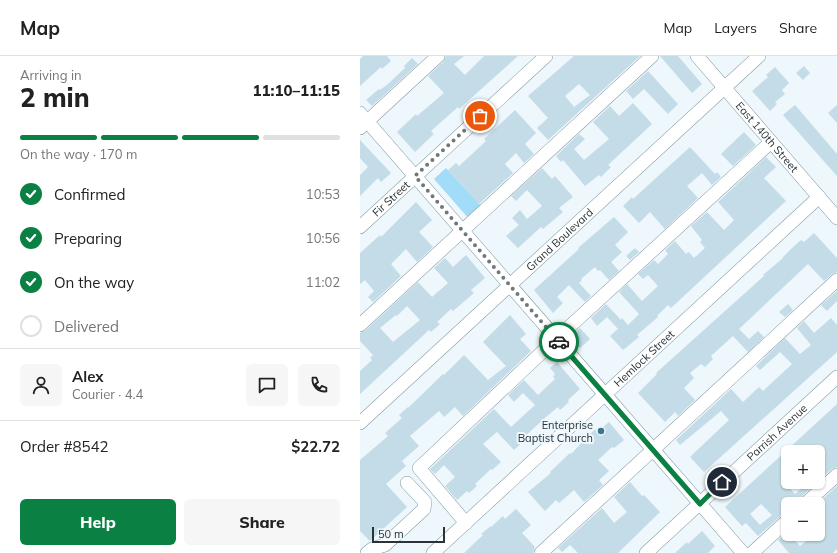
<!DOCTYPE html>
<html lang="en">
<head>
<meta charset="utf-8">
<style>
  body { margin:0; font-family:Mulish,sans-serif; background:#f6f6f6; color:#222; height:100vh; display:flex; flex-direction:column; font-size:15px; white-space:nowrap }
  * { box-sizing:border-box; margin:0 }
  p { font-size:13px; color:#767676 }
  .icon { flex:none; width:22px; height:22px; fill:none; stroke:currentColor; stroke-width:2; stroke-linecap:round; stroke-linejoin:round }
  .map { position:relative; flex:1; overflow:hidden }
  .side { display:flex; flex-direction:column; background:#fff; width:360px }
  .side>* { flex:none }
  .controls { position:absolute; left:421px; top:389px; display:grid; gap:8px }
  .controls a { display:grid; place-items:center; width:44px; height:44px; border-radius:6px; background:#fff; box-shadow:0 1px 3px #0004; font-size:20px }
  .scale { position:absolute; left:12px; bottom:10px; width:73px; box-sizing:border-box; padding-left:4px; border:2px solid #293338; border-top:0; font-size:11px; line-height:14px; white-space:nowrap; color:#293338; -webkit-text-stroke:3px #edf7fc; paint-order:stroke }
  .pin { position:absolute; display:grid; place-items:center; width:34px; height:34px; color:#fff; margin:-17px; border:2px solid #fff; border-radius:50%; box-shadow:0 1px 4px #0007 }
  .courier { position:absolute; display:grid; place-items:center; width:40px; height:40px; margin:-20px; border:3px solid #0b8043; border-radius:50%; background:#fff; color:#222; box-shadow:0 1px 5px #0007 }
  .overview em { font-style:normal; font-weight:800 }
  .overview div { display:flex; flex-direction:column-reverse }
  .overview { display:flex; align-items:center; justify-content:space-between; height:68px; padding:0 20px }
  h1 { font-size:26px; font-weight:800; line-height:30px }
  .bar { display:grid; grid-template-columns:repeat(4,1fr); gap:6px 4px; align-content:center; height:48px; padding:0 20px }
  .bar i { height:5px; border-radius:3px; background:#e0e0e0 }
  .bar .on { background:#0b8043 }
  .bar p { grid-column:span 4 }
  .line { display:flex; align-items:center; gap:10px; padding:0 20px; border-top:1px solid #e0e0e0 }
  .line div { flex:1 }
  .round { display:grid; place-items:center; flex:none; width:42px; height:42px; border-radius:6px; background:#f6f6f6 }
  ol { padding:0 20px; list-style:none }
  li { display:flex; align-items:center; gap:12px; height:44px }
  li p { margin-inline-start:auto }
  li .icon { padding:4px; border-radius:50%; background:#0b8043; color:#fff; stroke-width:4 }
  li:last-child { color:#767676 }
  li i { width:22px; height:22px; border:2px solid #e0e0e0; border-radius:50% }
  .primary-button { display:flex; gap:8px; margin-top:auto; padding:8px 20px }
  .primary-button a { flex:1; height:46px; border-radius:6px; background:#0b8043; color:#fff; font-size:16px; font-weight:800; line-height:46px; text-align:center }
  .primary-button a+a { background:#f6f6f6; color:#222 }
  header { display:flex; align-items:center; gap:24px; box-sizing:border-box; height:56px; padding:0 20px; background:#fff; border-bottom:1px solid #e0e0e0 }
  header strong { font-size:19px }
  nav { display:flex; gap:22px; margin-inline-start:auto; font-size:14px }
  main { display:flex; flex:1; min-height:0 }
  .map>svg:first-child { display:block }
  .green { fill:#a1dcf8 }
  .building { fill:#c3dce7; fill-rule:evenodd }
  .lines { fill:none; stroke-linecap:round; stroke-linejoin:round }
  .minor-casing { stroke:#8198a3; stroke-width:14 }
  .minor { stroke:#fff; stroke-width:13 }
  .done { stroke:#6e787d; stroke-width:4; stroke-dasharray:0 7.2 }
  .route { stroke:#0b8043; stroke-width:5 }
  .poi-dot { fill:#3b758e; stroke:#edf7fc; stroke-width:1.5 }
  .labels { text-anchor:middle; stroke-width:4; stroke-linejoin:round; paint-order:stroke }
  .street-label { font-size:11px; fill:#293338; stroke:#edf7fc }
  .poi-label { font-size:11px; fill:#293338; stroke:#edf7fc; text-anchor:end }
</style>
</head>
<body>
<header>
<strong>Map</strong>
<nav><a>Map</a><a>Layers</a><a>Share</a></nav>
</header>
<main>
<section class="side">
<div class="overview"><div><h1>2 min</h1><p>Arriving in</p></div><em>11:10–11:15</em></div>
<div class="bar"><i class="on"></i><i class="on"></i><i class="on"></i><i></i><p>On the way · 170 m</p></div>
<ol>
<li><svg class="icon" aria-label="check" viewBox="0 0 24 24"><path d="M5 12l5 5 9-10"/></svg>Confirmed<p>10:53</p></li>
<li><svg class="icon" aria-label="check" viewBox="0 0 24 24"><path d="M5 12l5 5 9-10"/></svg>Preparing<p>10:56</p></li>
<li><svg class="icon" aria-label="check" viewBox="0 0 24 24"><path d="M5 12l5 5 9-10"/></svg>On the way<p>11:02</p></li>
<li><i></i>Delivered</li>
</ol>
<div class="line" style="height:72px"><a class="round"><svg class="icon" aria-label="person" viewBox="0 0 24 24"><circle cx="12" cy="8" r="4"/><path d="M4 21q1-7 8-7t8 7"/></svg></a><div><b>Alex</b><p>Courier · 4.4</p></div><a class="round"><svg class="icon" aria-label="chat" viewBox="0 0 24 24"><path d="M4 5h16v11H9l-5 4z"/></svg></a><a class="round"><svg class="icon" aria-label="phone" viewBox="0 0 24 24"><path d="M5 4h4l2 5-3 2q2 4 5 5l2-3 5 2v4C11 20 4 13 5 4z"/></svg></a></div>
<div class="line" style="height:52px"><div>Order #8542</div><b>$22.72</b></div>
<div class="primary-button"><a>Help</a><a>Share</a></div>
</section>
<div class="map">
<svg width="477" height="497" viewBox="0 0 477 497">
  <rect width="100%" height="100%" fill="#edf7fc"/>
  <polygon class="green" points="86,112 123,152 110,164 74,123"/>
  <g class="building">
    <polygon points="3,0 27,0 31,5 22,13 21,11 0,30 0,3"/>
    <polygon points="86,0 104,0 94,8 105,19 124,0 158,0 99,53 98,51 71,75 74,78 55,96 37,76 56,58 57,60 84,37 68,20 83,6"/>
    <path d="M 214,0 L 280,0 L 188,84 L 177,72 L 188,62 L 168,40 ZM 219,28 L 230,39 L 214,51 L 205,40 Z"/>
    <polygon points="300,0 318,0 342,28 332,37"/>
    <polygon points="52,2 58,8 12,50 6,44 19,33 20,34 28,28 45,12 44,10"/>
    <polygon points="444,10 450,17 443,24 436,17"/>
    <polygon points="415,11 429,27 422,34 425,38 415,46 417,48 410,55 392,35 408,21 406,19"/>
    <polygon points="288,15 318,48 308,58 284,33 273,43 266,35"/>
    <polygon points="273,47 292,68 248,109 251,111 241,121 239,119 225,130 203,104 201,106 196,100 219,78 225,83 214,93 224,104 249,83 233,66 250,50 259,60"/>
    <polygon points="435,49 477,98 477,120 423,59"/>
    <polygon points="477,49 477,67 468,57"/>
    <polygon points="155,54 176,77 165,88 174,98 164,107 156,97 145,108 153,117 119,148 88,114 96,107 99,110 111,99 126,85 124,83"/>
    <polygon points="384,76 396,89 373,110 361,98"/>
    <polygon points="0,84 31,117 21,126 18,122 0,140 0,119 8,111 0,102"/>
    <polygon points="330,91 355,118 357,116 361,121 352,129 342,117 327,130 338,142 305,173 290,156 279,167 263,150 272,141 273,143"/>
    <polygon points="406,101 416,111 404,122 426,145 311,252 308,249 297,260 298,261 277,279 279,281 263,294 250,280 258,273 247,261 237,270 231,262 246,248 261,264 262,262 268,269 279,258 259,236 267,228 282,245 298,230 288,219 283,223 278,218 294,204 298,208 308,198 305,194 315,185 326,198 329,196 334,202 345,192 340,186 342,184 331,170 347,156 364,174 374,164 358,146"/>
    <polygon points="182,112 192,123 195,120 213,141 199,152 203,156 183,173 181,171 158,192 146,180 159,169 152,162 160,154 167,163 182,150 167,134 156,145 151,140"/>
    <polygon points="56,146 72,164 59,176 73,191 57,206 46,193 31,208 41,220 13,246 8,241 14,235 5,224 0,228 0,197 20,179 21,181"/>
    <polygon points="254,161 268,176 255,189 262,196 251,206 259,215 249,224 240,214 238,215 235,211 221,223 222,224 219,227 231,240 225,246 209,229 197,241 203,247 193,257 174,234 219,193 218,192"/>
    <polygon points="454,177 477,202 477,216 472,218 464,225 448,208 379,273 389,283 398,275 404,281 388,296 373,280 351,300 353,303 345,311 341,308 330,317 334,322 324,332 335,344 318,360 315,356 305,366 278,337 297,318 296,317 404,220 403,219 423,202 423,201 431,193 441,184 444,186"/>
    <polygon points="275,192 279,196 270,204 266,200"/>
    <path d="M 106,199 L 125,222 L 111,234 L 114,237 L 93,255 L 91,253 L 77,266 L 80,268 L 71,276 L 69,274 L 0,338 L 0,315 L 12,304 L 10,302 L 13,299 L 0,285 L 0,277 L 5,275 L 58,226 L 72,241 L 88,227 L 74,212 L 85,202 L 93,211 ZM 47,250 L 60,264 L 33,286 L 20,272 L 36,259 L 37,260 Z"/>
    <polygon points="477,235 477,245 467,255 461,249"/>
    <polygon points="428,248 433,254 425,261 419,256"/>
    <polygon points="150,259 166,278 160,283 171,295 103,360 95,351 84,361 79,355 50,380 59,390 42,405 46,410 26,428 47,451 10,485 0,475 0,404 28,380 25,377 42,362 39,359 48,351 49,351 83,318 84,319 104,299 128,324 146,310 123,286"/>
    <polygon points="471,262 477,269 477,296 344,416 330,401 369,364 361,355 320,389 316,384 371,333 383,346 399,331 403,335 432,308 420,296 400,314 396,310 425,282 440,298 451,289 437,272 444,265 454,277"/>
    <polygon points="220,272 230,283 220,292 210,281"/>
    <polygon points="197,306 220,333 208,344 209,346 200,354 198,351 186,361 162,383 164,385 154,394 137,376 123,388 141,406 132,414 131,413 115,428 117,430 109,437 107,435 97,444 85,430 95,421 84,409 75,418 70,413 134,353 151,371 175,349 163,337 154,346 148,339 164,324 178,339 195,323 193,321 195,318 190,312"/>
    <path d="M 477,348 L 477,411 L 472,413 L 458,425 L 458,396 L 428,396 L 428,430 L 435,438 L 448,426 L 457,426 L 440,442 L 437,448 L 428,448 L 428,456 L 423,458 L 398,480 L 386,467 L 382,470 L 365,451 ZM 401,448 L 412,459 L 400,469 L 390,458 Z"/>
    <polygon points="249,366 264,384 254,392 252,391 238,404 249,415 239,424 243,429 224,446 214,434 199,447 196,444 185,455 168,436 191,417 190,416 210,397 211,398 235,373 237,376"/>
    <polygon points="270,426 282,440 284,439 300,456 258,497 218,497 210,489 202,496 198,492 242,452 254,467 267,456 254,441"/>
    <polygon points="477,430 477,493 473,497 429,497 418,484 427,476 428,478 429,478 440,490 455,478 458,478 458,448 457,448"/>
    <polygon points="156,453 171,469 162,477 175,491 173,497 104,497 123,479 121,478 131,470 131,471 143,460 145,463"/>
    <polygon points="342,475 355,490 348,497 315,497 327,486 328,488"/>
  </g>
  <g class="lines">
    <g class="minor-casing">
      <g id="minor">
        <path id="s1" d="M 337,0 L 477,162"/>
        <polyline points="0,57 383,497"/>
        <polyline points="0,72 78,0"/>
        <path id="s2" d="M 0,171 L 186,0"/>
        <polyline points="0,269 292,0"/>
        <path id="s3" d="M 0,367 L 399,0"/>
        <polyline points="445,448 477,419"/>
        <polyline points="106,467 59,412 196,283 411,86"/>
        <polyline points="7,497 12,493 25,489 64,453 65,446 47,427"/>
        <path id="s4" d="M 73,497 L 459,141"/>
        <polyline points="181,497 477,224"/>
        <path id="s5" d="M 286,497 L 477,321"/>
        <polyline points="392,497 428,464"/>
      </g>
    </g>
    <use href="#minor" class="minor"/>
  </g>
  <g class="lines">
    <polyline class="done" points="120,60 55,120 199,286"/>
    <polyline class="route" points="199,286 340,448 362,426"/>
  </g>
  <circle class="poi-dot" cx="241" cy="375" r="4"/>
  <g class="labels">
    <g class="street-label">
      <text dy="4" stroke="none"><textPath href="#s1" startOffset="107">East 140th Street</textPath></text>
      <text dy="4" stroke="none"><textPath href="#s2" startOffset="42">Fir Street</textPath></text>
      <text dy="4" stroke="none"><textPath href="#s3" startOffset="271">Grand Boulevard</textPath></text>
      <text dy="4" stroke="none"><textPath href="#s4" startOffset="287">Hemlock Street</textPath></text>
      <text dy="4" stroke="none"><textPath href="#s5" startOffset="178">Parrish Avenue</textPath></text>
    </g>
    <g class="poi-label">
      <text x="233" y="373">Enterprise<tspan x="233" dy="13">Baptist Church</tspan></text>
    </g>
  </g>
</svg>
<div class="controls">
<a>+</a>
<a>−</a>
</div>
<div class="scale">50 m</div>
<div class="pin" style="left:120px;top:60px;background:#ea580c"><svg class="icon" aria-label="bag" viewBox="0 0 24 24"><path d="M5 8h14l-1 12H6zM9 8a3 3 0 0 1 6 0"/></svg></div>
<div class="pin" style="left:362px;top:426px;background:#1f2937"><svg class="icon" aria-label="home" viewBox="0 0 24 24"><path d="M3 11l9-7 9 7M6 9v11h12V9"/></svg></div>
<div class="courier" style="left:199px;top:286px"><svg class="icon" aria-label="car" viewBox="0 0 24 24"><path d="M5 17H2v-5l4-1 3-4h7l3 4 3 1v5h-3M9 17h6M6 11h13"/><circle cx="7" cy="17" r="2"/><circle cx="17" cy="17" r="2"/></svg></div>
</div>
</main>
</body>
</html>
